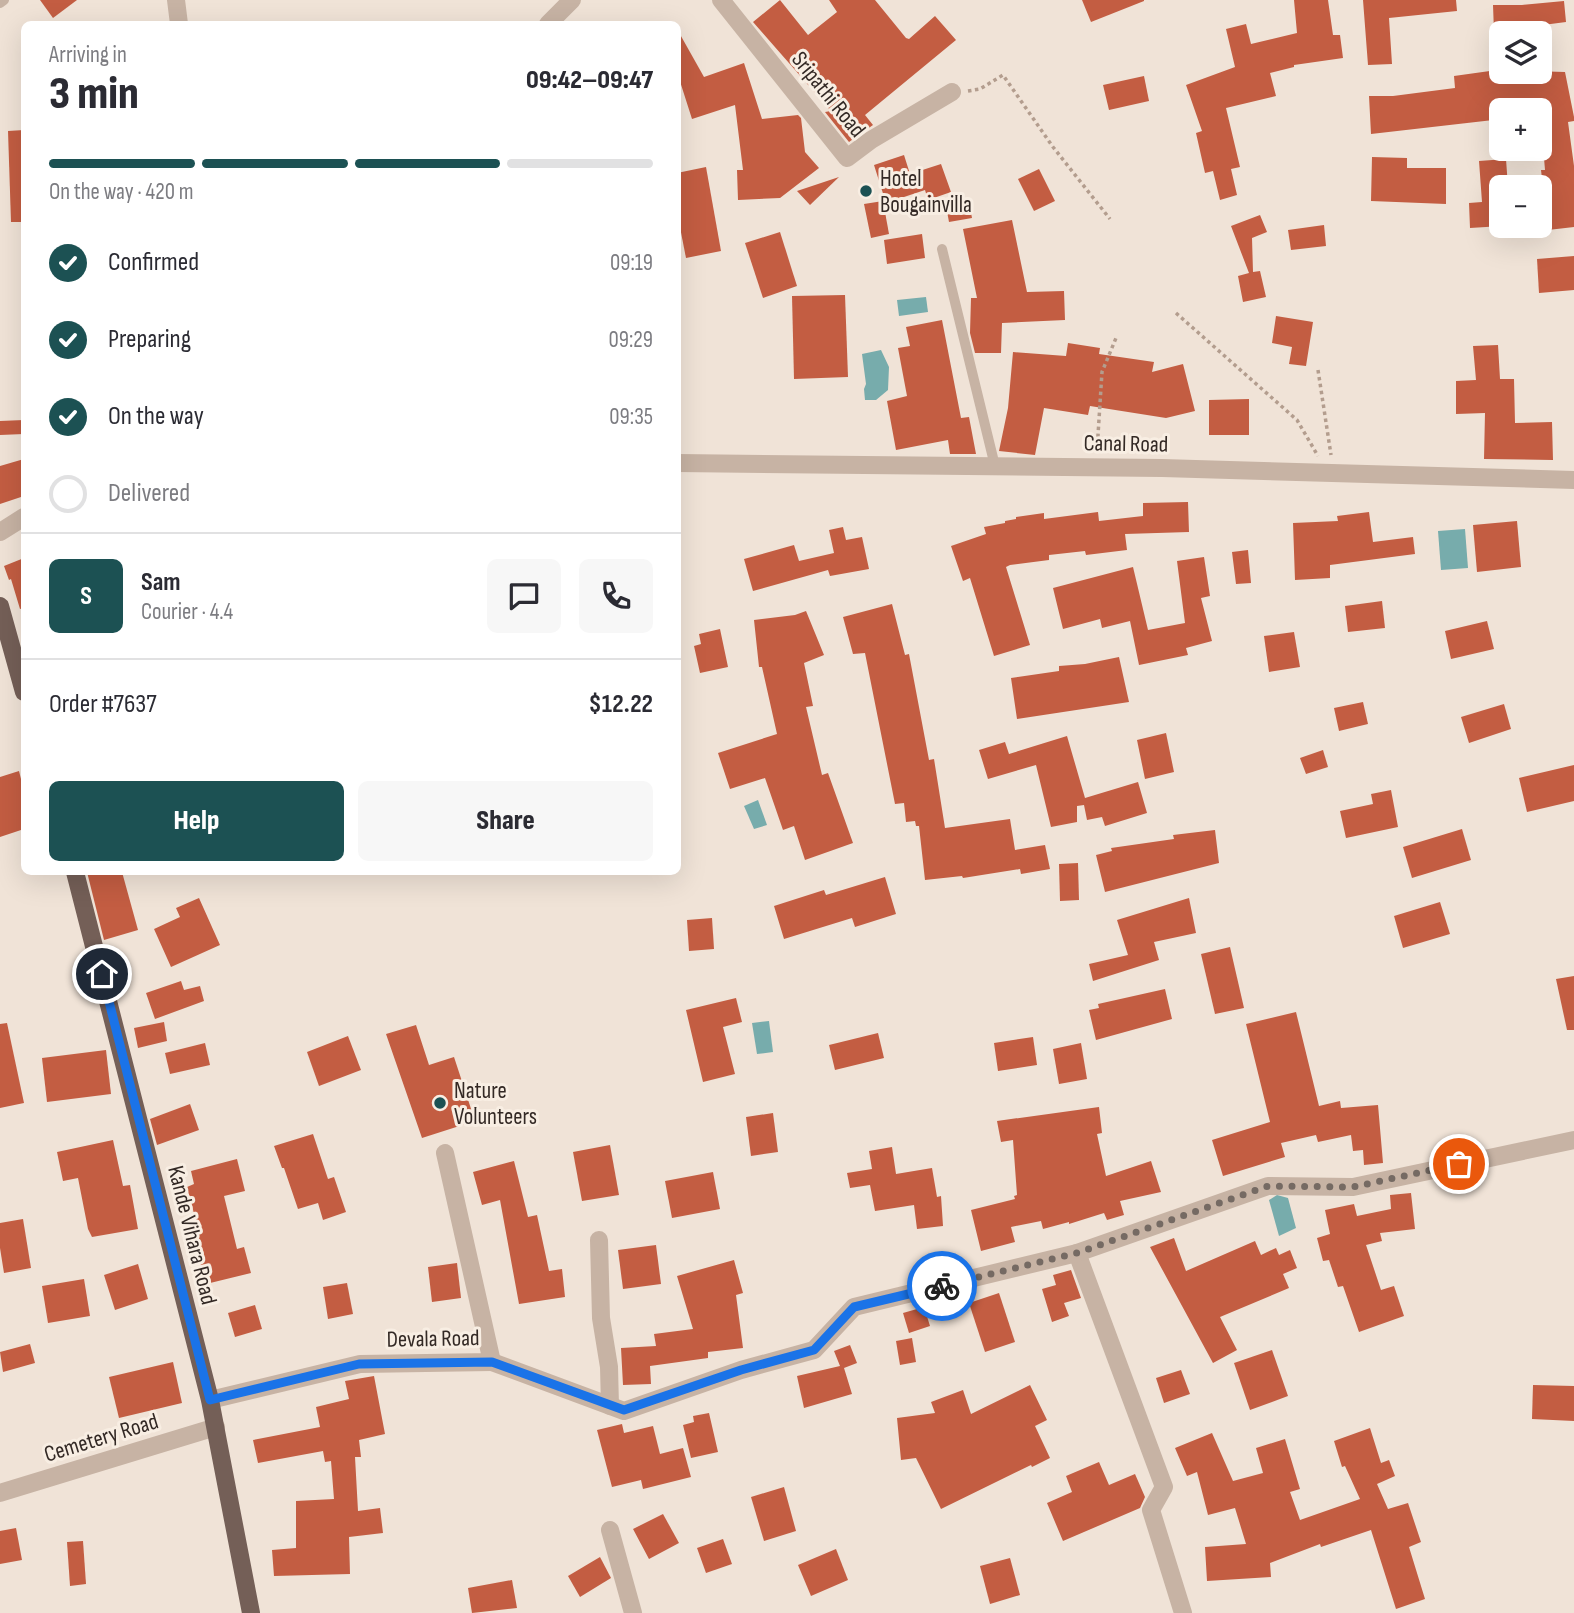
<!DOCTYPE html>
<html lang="en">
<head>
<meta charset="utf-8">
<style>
  body { margin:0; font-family:"Sofia Sans Condensed",sans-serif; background:#f7f7f7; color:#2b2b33; height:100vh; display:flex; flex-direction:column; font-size:26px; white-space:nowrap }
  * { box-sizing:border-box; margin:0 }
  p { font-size:23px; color:#7c7c81 }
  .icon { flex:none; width:38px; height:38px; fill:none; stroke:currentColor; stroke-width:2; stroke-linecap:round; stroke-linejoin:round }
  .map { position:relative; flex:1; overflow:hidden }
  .sheet { position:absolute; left:21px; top:21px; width:660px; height:854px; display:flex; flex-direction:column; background:#fff; border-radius:10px; box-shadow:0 7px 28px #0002 }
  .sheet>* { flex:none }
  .fabs { position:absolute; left:1489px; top:21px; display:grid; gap:14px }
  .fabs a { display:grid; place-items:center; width:63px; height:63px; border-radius:10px; background:#fff; box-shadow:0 7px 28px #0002; font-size:35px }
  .pin { position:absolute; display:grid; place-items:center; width:60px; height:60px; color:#fff; margin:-30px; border:4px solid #fff; border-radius:50%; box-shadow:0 2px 7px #0007 }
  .courier { position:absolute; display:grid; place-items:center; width:70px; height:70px; margin:-35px; border:5px solid #1a73e8; border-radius:50%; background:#fff; color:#222; box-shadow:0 2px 9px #0007 }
  .summary em { font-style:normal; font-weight:800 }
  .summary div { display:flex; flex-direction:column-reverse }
  .summary { display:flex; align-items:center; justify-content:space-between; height:119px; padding:0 28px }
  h1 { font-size:46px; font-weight:800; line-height:52px }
  .bar { display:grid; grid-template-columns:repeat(4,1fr); gap:10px 7px; align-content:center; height:84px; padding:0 28px }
  .bar i { height:9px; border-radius:5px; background:#e1e1e2 }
  .bar .on { background:#1c5153 }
  .bar p { grid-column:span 4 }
  .line { display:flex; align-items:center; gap:18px; padding:0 28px; border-top:2px solid #e1e1e2 }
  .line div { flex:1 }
  .round { display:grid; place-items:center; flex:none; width:74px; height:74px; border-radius:10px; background:#f7f7f7 }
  ol { padding:0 28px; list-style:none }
  li { display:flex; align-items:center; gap:21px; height:77px }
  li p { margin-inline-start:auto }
  li .icon { padding:7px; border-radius:50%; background:#1c5153; color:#fff; stroke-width:4 }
  li:last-child { color:#7c7c81 }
  li i { width:38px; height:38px; border:4px solid #e1e1e2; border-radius:50% }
  .cta { display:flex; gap:14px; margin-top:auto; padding:14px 28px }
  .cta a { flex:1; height:80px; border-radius:10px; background:#1c5153; color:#fff; font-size:28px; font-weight:800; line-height:80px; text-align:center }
  .cta a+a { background:#f7f7f7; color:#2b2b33 }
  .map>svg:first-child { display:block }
  .water { fill:#77acac }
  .building { fill:#c35d42 }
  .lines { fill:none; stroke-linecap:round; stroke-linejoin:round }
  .path { stroke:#b39d8e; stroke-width:3.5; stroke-dasharray:3.5 3.5; stroke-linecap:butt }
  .service { stroke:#c7b3a4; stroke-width:10 }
  .minor { stroke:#c7b3a4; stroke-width:18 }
  .tertiary { stroke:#c7b3a4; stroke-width:18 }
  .primary { stroke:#745f57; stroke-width:18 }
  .done { stroke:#756a63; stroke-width:7; stroke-dasharray:0 12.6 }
  .route { stroke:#1a73e8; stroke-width:9 }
  .poi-dot { fill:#1c5153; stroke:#f8eee3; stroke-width:2.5 }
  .labels { text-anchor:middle; stroke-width:6; stroke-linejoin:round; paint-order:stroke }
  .street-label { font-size:23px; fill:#332925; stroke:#f8eee3 }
  .poi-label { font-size:23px; fill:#332925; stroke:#f8eee3; text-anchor:start }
</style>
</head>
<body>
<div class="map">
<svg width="1574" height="1613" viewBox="0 0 1574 1613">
  <rect width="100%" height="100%" fill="#f0e3d7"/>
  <g class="water">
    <polygon points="926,297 928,312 899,316 897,300"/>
    <polygon points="881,350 889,367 888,390 876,400 865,400 864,389 866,384 862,354"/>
    <polygon points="1465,529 1468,568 1441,570 1438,531"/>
    <polygon points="758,800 767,825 754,829 744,806"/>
    <polygon points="769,1021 773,1052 757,1054 752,1023"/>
    <polygon points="1277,1195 1288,1198 1296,1228 1279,1236 1269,1200"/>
  </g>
  <g class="building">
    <polygon points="40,0 77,0 53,18"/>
    <polygon points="780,0 808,35 837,12 829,0 875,0 906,38 909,39 935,16 956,40 865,115 873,125 849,142 825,112 831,111 753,22"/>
    <polygon points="1082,0 1144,0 1144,1 1091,22"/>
    <polygon points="1294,0 1328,0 1333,35 1340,35 1343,58 1294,65 1294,67 1270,73 1276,96 1226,108 1240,167 1231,169 1237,195 1220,200 1213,171 1205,173 1196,133 1202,131 1186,85 1235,67 1226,29 1246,24 1251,44 1297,33"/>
    <polygon points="1363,0 1456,0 1457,11 1389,18 1392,64 1368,65"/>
    <polygon points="1564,1 1566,22 1543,25 1544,29 1494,32 1493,5 1522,5"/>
    <polygon points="677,29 704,77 744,63 762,119 798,115 801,118 805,152 819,168 780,198 738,200 737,170 743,170 735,105 692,119 677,72"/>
    <polygon points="1497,70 1565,72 1574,117 1574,121 1568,122 1574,166 1574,227 1548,230 1541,170 1545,170 1540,110 1502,110 1502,119 1371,134 1369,96 1393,96 1455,88 1454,76"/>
    <polygon points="1144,76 1149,101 1109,110 1103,85"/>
    <polygon points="24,130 24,222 11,222 8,131"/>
    <polygon points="904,155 910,174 941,164 951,192 928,200 925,190 886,203 874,165"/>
    <polygon points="1372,157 1407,158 1407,168 1446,168 1446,204 1371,201"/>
    <polygon points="1506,159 1508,187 1502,187 1502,226 1470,228 1469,203 1482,202 1479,161"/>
    <polygon points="706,167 721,251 686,258 677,212 677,173"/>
    <polygon points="1039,169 1055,201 1034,211 1018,179"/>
    <polygon points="839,177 810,205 797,191"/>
    <polygon points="883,201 889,234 871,238 864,204"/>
    <polygon points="969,202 972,218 949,222 946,206"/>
    <polygon points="1260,215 1267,232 1252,238 1253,272 1260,271 1266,297 1243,302 1238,276 1249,273 1231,226"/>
    <polygon points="1012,220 1027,292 1064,291 1065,320 1002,323 1001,353 975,353 970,333 971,298 977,298 963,229"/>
    <polygon points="1324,225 1326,246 1291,250 1288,230"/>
    <polygon points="780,232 797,286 763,298 745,243"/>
    <polygon points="922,234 925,258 887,264 884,240"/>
    <polygon points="1574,256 1574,290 1539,293 1537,259"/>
    <polygon points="845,295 848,377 794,379 792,296"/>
    <polygon points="1276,316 1313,322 1306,366 1289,364 1292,347 1272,343"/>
    <polygon points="942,320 961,418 969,417 976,454 950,454 948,440 896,450 887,401 907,396 898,348 910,346 906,327"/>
    <polygon points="1068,343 1100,348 1099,354 1154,362 1152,372 1183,364 1195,411 1166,418 1090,406 1088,415 1044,408 1035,455 999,451 1008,408 1013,352 1066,356"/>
    <polygon points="1498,345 1500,379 1514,379 1515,423 1552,422 1553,460 1484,459 1485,413 1456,414 1456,381 1476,380 1473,346"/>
    <polygon points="1249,399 1249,435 1209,435 1209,400"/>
    <polygon points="24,420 24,434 0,435 0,421"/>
    <polygon points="24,459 24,496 0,504 0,466"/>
    <polygon points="1188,502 1189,532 1125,534 1127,550 1086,555 1085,551 1049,555 1049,560 1010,565 1006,567 1030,645 994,656 970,578 963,581 951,546 986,534 984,527 1005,523 1005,521 1016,519 1016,517 1044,513 1044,519 1098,512 1099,521 1143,516 1143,503"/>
    <polygon points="1369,512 1373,542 1413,537 1415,554 1330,565 1330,578 1295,580 1293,523 1338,521 1337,516"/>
    <polygon points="1517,521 1521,567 1477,572 1473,525"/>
    <polygon points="843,527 846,540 862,537 869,569 830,576 828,570 753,591 744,559 794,545 799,561 834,553 829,530"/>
    <polygon points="1248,550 1251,583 1236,584 1232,552"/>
    <polygon points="1204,557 1210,596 1201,598 1212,641 1186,648 1188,655 1139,665 1130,621 1102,628 1100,619 1063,629 1053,588 1133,567 1148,630 1185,623 1177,561"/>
    <polygon points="24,558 24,608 20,609 11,579 9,580 4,566"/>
    <polygon points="1382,601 1385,628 1348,632 1345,606"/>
    <polygon points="892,604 905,655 909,654 929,760 934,759 945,828 1010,819 1015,850 1045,845 1050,869 1021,874 1020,869 963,878 962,876 925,880 919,826 916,826 915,821 906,822 904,803 895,804 865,653 853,654 843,617"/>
    <polygon points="806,611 824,655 804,663 813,706 806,707 822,775 828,773 853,843 805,860 794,826 783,830 765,778 730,789 718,753 777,734 762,667 759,667 754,620 795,615"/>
    <polygon points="1487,621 1494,649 1451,659 1445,631"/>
    <polygon points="720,629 728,667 700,673 694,646 701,644 699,634"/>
    <polygon points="1294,632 1300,667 1269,672 1264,636"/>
    <polygon points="1119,657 1129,702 1017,719 1011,678 1059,671 1059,666 1085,664"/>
    <polygon points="1363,702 1368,724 1339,731 1334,708"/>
    <polygon points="1504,704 1511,729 1469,743 1461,717"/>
    <polygon points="1166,733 1174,772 1145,779 1137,740"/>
    <polygon points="1067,736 1085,798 1138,782 1147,813 1105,826 1102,817 1087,820 1084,805 1077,806 1077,822 1051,827 1036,765 988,779 979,750 1005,742 1009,754"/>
    <polygon points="1323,750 1328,767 1306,774 1300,758"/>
    <polygon points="1574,765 1574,801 1527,812 1519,778"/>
    <polygon points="19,771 24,791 24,829 0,837 0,777"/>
    <polygon points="1391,790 1398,827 1346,838 1340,811 1373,804 1371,794"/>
    <polygon points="1462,829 1471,860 1412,878 1403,847"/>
    <polygon points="1215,830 1219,863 1105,892 1096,855 1112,851 1111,848 1174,839 1173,835"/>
    <polygon points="1078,863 1079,900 1060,901 1059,864"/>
    <polygon points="87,872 122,872 138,930 104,940"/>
    <polygon points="885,877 896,914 855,927 852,918 784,939 774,906 824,890 826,895"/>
    <polygon points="199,898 220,945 171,967 154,929 180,917 176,908"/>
    <polygon points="1189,898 1196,933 1154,942 1159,960 1093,981 1089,964 1128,955 1117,920"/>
    <polygon points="1440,902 1450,934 1403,948 1394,916"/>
    <polygon points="712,918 714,949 689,951 687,920"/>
    <polygon points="1230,947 1244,1008 1215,1014 1201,954"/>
    <polygon points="1574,976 1574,1030 1567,1030 1556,979"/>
    <polygon points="181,981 184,990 200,986 204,1001 155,1019 146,993"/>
    <polygon points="1165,989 1172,1019 1096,1040 1089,1010 1099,1008 1098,1004"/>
    <polygon points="736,998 742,1022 723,1027 735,1074 703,1082 686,1010"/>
    <polygon points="1296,1012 1319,1106 1340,1101 1341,1108 1378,1105 1383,1163 1364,1165 1363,1150 1353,1151 1351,1135 1318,1142 1316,1135 1281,1143 1285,1157 1223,1176 1212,1140 1270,1122 1246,1024"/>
    <polygon points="164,1022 167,1041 138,1048 134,1028"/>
    <polygon points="7,1023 24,1103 0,1108 0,1024"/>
    <polygon points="416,1025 429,1065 454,1057 475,1121 422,1138 386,1034"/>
    <polygon points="878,1033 884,1058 835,1070 829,1045"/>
    <polygon points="348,1036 361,1070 319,1086 307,1052"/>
    <polygon points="1033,1037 1037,1065 998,1071 994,1043"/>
    <polygon points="205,1043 210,1065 170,1074 165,1053"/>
    <polygon points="1081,1043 1087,1079 1059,1084 1053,1049"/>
    <polygon points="106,1050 111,1094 47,1102 42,1058"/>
    <polygon points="190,1104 199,1130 157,1145 150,1119"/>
    <polygon points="1099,1107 1102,1133 1097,1134 1106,1176 1151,1161 1161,1192 1120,1201 1124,1215 1107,1220 1104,1213 1069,1224 1069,1222 1043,1229 1041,1221 1011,1227 1015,1242 981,1251 971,1210 1015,1199 1014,1196 1017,1195 1013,1140 1001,1142 997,1121"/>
    <polygon points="773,1113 778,1152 751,1156 746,1117"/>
    <polygon points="313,1134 328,1179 334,1177 346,1212 323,1220 318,1203 298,1209 284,1168 282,1168 274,1146"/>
    <polygon points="113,1140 123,1186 130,1185 138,1229 92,1237 88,1229 78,1178 63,1181 57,1152"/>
    <polygon points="610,1145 619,1195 582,1201 573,1152"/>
    <polygon points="892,1147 896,1174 932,1168 937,1197 941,1196 943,1226 917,1229 914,1205 875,1211 870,1185 850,1188 847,1173 872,1169 869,1151"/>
    <polygon points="237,1159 245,1191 224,1196 237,1249 244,1247 251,1273 206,1284 197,1252 191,1253 185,1228 197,1225 187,1187 194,1184 191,1171"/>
    <polygon points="514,1161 528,1217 537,1215 549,1271 562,1269 565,1297 519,1304 500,1200 482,1205 473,1172"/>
    <polygon points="713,1172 720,1209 672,1218 665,1181"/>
    <polygon points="1411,1193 1415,1229 1380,1233 1382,1241 1366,1245 1381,1290 1394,1286 1404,1316 1359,1332 1343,1286 1338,1287 1329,1260 1323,1261 1317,1238 1330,1234 1325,1210 1354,1204 1357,1216 1391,1209 1390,1195"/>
    <polygon points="23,1219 31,1268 4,1273 0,1248 0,1223"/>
    <polygon points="1174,1238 1186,1271 1255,1241 1261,1255 1276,1248 1279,1255 1290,1250 1297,1268 1283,1274 1289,1288 1220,1317 1237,1350 1213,1363 1150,1247"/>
    <polygon points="656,1245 661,1284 623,1289 618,1250"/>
    <polygon points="734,1260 743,1293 736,1295 743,1348 708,1352 708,1358 650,1366 651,1384 623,1385 621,1348 656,1346 654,1334 693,1329 677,1276"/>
    <polygon points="457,1263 461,1298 432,1302 428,1267"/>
    <polygon points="138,1264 148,1299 115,1310 104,1275"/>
    <polygon points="1071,1270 1081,1298 1064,1303 1069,1316 1052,1322 1042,1289 1056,1285 1053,1275"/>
    <polygon points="84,1279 90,1316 48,1323 42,1286"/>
    <polygon points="347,1283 353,1314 328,1319 323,1287"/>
    <polygon points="999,1293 1015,1342 985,1352 969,1303"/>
    <polygon points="255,1305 262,1329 235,1337 228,1313"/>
    <polygon points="924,1307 930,1326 909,1333 903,1313"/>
    <polygon points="912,1338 916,1362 900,1365 896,1341"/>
    <polygon points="30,1344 35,1363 3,1372 0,1352"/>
    <polygon points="850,1345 857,1363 844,1368 852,1394 804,1408 797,1376 840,1366 834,1351"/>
    <polygon points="1272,1350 1288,1396 1250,1410 1234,1363"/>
    <polygon points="173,1362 182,1403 119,1418 109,1377"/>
    <polygon points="1181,1370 1190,1394 1164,1403 1156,1378"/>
    <polygon points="374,1376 385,1434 359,1440 361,1457 355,1457 358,1511 380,1508 383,1533 349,1537 350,1574 274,1576 272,1550 296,1548 296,1501 334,1499 331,1461 325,1462 323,1451 258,1463 253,1440 320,1427 316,1407 349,1399 345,1381"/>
    <polygon points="1030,1385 1047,1420 1035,1426 1050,1458 1032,1467 1031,1465 941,1509 916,1458 901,1460 897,1418 935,1413 931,1402 963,1390 971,1414"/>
    <polygon points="1533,1385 1574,1386 1574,1421 1532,1419"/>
    <polygon points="709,1413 718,1452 691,1458 683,1425 694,1422 693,1416"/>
    <polygon points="622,1424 624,1433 653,1426 660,1454 683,1448 691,1477 643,1489 641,1480 612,1487 597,1430"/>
    <polygon points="1370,1428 1381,1463 1389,1460 1395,1476 1377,1484 1388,1509 1408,1503 1421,1542 1409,1547 1425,1599 1396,1609 1371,1530 1321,1547 1320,1544 1270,1563 1271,1577 1207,1581 1205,1547 1246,1544 1235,1508 1208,1515 1197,1472 1187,1476 1175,1448 1212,1433 1233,1481 1263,1473 1256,1448 1285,1439 1300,1489 1290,1492 1300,1520 1360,1499 1345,1466 1342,1467 1334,1441"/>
    <polygon points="1099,1462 1109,1485 1135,1474 1145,1497 1140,1508 1063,1541 1047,1503 1072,1492 1066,1476"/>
    <polygon points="784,1487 796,1531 764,1541 751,1497"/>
    <polygon points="663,1514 679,1543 649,1559 633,1529"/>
    <polygon points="16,1528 22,1560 0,1564 0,1531"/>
    <polygon points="723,1539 732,1564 706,1573 697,1548"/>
    <polygon points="83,1541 86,1584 70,1586 67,1542"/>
    <polygon points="836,1549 848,1580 811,1596 798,1565"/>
    <polygon points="600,1557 611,1578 580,1597 568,1576"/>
    <polygon points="1010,1558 1020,1595 990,1604 980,1566"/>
    <polygon points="512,1580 517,1608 472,1613 468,1588"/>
  </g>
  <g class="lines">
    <g class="path">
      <polyline points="968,91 980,89 1003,75 1053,147 1110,219"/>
      <polyline points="1176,313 1297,420 1318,456"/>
      <polyline points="1318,370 1331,455"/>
      <polyline points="1097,451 1102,372 1116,338"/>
    </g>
    <g class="service">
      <polyline points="0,3 4,0"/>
      <polyline points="942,249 995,466"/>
    </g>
    <g class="minor">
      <polyline points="176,0 179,24"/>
      <polyline points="721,0 847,158 871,140 952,92"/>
      <polyline points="677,463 1162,468 1574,480"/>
      <polyline points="599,1240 601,1318 609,1367 610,1406"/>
      <polyline points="1077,1253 1164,1487 1151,1510 1183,1613"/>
      <polyline points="492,1362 624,1411 741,1370 814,1350 854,1307 1077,1253 1268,1186 1353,1187 1574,1140"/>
      <polyline points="210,1400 360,1364 492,1362 445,1153"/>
      <polyline points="0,1493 216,1427"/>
      <polyline points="610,1530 633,1613"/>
    </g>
    <g class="tertiary">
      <polyline points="548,24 572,0"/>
      <polyline points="0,532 24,517"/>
    </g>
    <g class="primary">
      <polyline points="0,606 24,692"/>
      <polyline points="75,872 210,1400 251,1613"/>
    </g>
  </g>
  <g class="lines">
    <polyline class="done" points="942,1286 1077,1253 1268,1186 1353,1187 1459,1164"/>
    <polyline class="route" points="102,974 210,1400 359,1364 492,1362 624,1410 741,1370 814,1350 854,1307 942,1286"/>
  </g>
  <g class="poi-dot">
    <circle cx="866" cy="191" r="7"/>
    <circle cx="440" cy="1103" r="7"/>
  </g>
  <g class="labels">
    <g class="street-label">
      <text transform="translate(829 94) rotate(51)" y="8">Sripathi Road</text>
      <text transform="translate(1126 443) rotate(1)" y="8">Canal Road</text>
      <text transform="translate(193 1235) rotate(76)" y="8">Kande Vihara Road</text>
      <text transform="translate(433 1338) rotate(-1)" y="8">Devala Road</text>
      <text transform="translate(101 1437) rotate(-17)" y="8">Cemetery Road</text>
    </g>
    <g class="poi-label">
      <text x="880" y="186">Hotel<tspan x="880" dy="26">Bougainvilla</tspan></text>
      <text x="454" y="1098">Nature<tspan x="454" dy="26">Volunteers</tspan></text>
    </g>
  </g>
</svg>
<div class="fabs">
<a><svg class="icon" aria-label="layers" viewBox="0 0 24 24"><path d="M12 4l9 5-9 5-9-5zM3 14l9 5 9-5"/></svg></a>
<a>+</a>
<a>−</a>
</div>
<div class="pin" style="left:1459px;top:1164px;background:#ea580c"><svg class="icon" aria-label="bag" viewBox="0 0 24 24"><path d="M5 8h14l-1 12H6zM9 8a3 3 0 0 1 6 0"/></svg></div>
<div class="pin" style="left:102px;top:974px;background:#1f2937"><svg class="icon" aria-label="home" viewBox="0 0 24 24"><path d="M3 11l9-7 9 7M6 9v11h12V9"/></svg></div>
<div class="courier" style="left:942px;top:1286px"><svg class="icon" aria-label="bike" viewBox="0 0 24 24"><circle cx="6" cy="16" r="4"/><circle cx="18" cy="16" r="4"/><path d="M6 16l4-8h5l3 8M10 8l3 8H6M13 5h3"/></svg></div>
<section class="sheet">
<div class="summary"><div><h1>3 min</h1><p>Arriving in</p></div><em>09:42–09:47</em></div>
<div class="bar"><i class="on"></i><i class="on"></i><i class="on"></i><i></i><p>On the way · 420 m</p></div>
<ol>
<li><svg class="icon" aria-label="check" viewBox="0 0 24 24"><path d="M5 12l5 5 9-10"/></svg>Confirmed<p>09:19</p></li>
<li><svg class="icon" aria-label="check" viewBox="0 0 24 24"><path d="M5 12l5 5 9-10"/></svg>Preparing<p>09:29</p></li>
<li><svg class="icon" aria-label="check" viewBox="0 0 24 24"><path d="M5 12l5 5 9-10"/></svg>On the way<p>09:35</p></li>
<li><i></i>Delivered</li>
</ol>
<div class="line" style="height:126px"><b class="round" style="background:#1c5153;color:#fff">S</b><div><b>Sam</b><p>Courier · 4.4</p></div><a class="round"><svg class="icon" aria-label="chat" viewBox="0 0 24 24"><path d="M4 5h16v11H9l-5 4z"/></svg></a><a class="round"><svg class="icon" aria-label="phone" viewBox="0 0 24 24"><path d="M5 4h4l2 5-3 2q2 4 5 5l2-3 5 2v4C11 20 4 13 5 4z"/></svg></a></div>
<div class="line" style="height:91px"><div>Order #7637</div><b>$12.22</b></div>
<div class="cta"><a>Help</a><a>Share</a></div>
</section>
</div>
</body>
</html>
